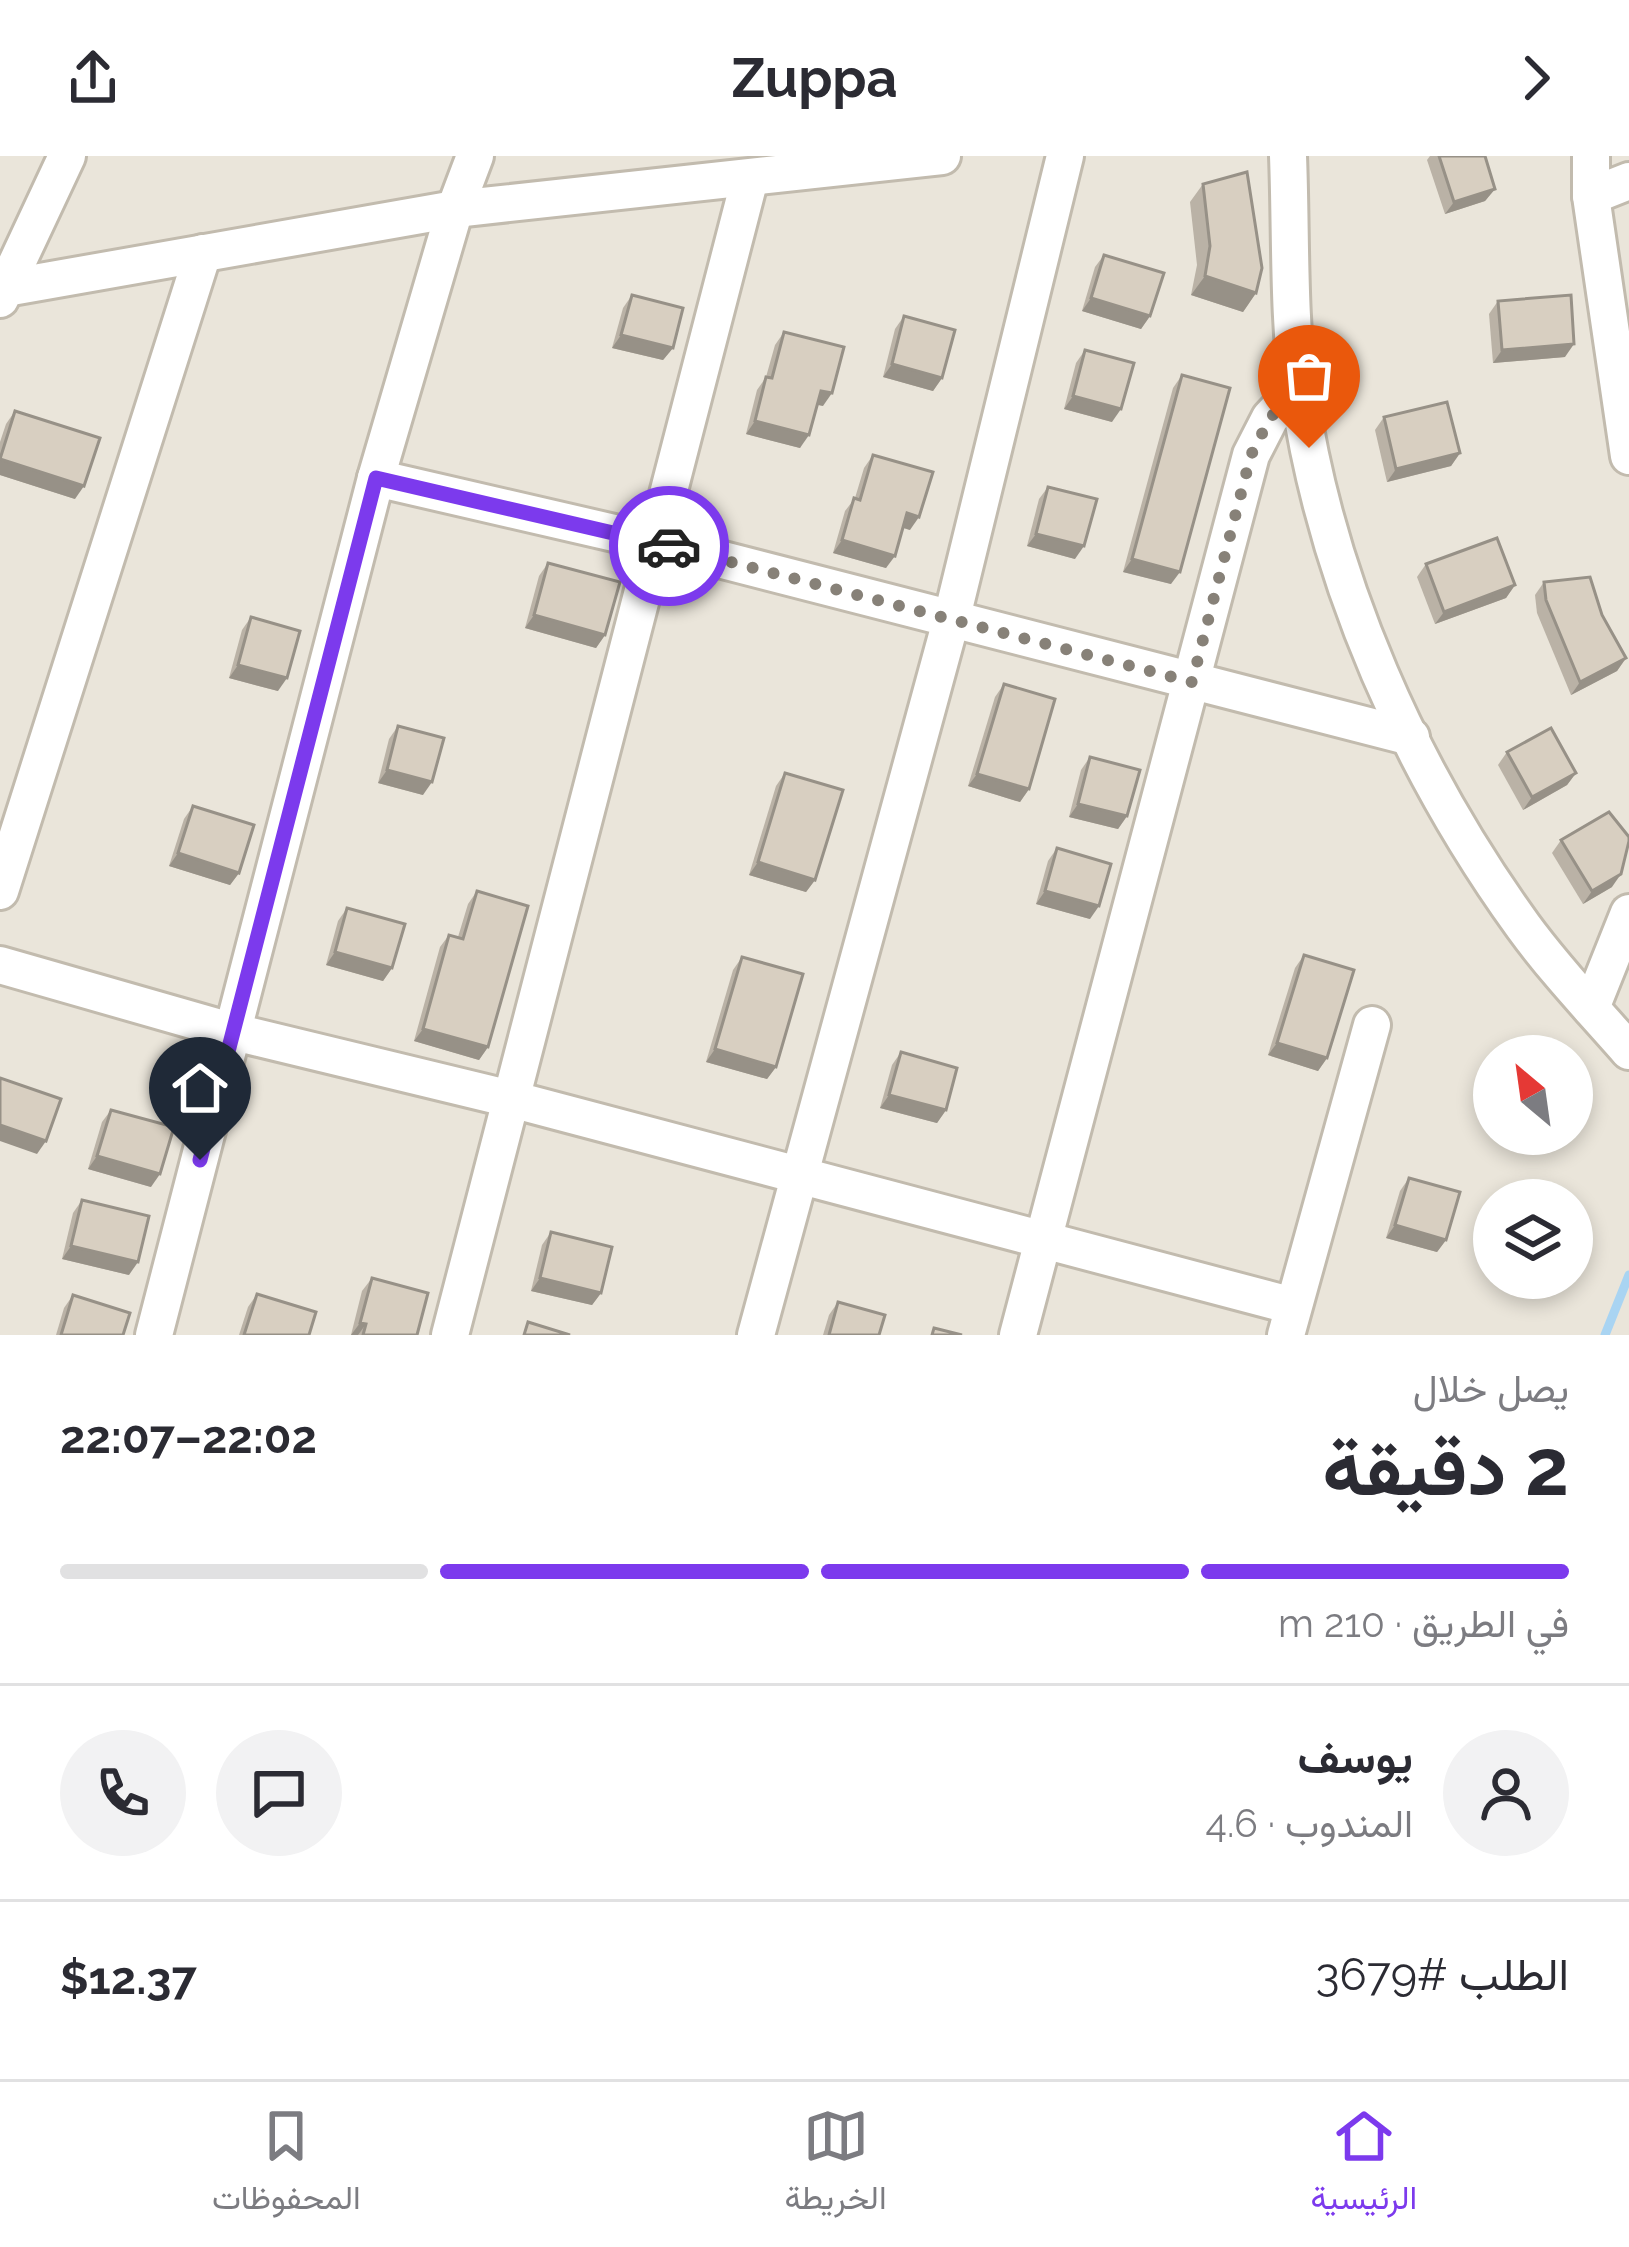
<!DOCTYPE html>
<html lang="ar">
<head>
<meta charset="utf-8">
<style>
  body { margin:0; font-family:Raleway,Vazirmatn,sans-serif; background:#f2f2f3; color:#2b2b33; direction:rtl; height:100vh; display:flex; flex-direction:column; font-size:45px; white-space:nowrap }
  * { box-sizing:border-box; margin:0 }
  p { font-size:39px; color:#7c7c81 }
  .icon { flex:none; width:66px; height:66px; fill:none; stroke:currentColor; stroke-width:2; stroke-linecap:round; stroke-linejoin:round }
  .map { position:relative; height:1179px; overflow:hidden; direction:ltr }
  .side { display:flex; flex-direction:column; background:#fff; flex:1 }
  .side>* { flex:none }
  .needle { width:78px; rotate:331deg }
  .fabs { position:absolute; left:1473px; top:879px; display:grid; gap:24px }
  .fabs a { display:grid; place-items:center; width:120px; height:120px; border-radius:50%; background:#fff; box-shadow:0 6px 18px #0003; font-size:60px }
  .pin { position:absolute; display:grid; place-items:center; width:102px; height:102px; color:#fff; margin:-123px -51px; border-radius:50% 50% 50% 0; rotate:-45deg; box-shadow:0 0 12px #0007 }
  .pin .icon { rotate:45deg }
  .courier { position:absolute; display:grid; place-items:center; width:120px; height:120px; margin:-60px; border:9px solid #7c3aed; border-radius:50%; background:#fff; color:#222; box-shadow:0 3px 15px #0007 }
  .summary em { font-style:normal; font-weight:700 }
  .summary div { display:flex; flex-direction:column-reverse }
  .summary { display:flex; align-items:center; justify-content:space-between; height:204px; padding:0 60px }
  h1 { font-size:78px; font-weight:700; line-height:90px }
  .bar { display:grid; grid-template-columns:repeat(4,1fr); gap:18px 12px; align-content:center; height:144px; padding:0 60px }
  .bar i { height:15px; border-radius:9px; background:#e1e1e2 }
  .bar .current { background:#7c3aed }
  .bar p { grid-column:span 4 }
  .line { display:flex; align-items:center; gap:30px; padding:0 60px; border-top:3px solid #e1e1e2 }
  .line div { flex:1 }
  .round { display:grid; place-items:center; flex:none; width:126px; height:126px; border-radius:63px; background:#f2f2f3 }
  header { display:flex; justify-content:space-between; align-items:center; height:156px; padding:0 60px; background:#fff; font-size:54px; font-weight:700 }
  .menu { display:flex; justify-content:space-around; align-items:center; height:168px; border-top:3px solid #e1e1e2; background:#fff; font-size:33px; color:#7c7c81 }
  .menu a { display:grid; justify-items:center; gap:6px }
  .menu .current { color:#7c3aed }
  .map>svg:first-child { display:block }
  .residential { fill:#eae5da; fill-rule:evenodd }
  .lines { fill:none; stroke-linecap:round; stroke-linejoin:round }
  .stream { stroke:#a9d4f2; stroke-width:9 }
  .street-casing { stroke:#c2bbae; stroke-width:42 }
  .street { stroke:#fff; stroke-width:36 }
  .wall { fill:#bab2a6 }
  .shaded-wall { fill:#979187 }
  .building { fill:#d8cfc1; stroke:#979187; stroke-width:3 }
  .done { stroke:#878178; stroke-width:12; stroke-dasharray:0 21.6 }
  .route { stroke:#7c3aed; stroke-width:15 }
</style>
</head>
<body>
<header><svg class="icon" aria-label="forward" viewBox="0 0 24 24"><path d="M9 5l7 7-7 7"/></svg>Zuppa<svg class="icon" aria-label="share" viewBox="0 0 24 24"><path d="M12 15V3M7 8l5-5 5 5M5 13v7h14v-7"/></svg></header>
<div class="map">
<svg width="1629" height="1179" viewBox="0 0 1629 1179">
  <rect width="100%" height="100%" fill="#f6f3ec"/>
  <path class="residential" d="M 0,0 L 1629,0 L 1629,1179 L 0,1179 ZM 1494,900 L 1572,900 L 1572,978 L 1494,978 ZM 1494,1044 L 1572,1044 L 1572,1122 L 1494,1122 Z"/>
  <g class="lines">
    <polyline class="stream" points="1605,1179 1629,1119"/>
    <g class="street-casing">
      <g id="street">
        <path d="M 1288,0 C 1291,76 1288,163 1299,237 C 1327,427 1411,615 1523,770 C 1555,814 1593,854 1629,895"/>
        <polyline points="1591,0 1591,40 1629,300"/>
        <polyline points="1591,40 1629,25"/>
        <polyline points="0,133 455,53 942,0"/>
        <polyline points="0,143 67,0"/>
        <polyline points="376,322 653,386 1411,581"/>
        <polyline points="0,735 203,97"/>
        <polyline points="0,809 234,876 511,943 1293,1150"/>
        <polyline points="1591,852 1629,757"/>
        <polyline points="154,1179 376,322 455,53 475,0"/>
        <polyline points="450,1179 750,22"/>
        <polyline points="756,1179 952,461 1065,0"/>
        <polyline points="1018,1179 1251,299 1270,262 1298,232"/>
        <polyline points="1286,1179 1372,869"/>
      </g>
    </g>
    <use href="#street" class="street"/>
  </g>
  <g class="wall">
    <polygon points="1430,0 1485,0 1495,33 1485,45 1445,58 1427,4"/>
    <polygon points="1203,28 1256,137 1243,156 1191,139 1197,109 1190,46"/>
    <polygon points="1104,99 1150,160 1141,173 1082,155 1095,111"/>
    <polygon points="632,139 673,192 663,204 612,192 623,152"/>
    <polygon points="1498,145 1565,201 1493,207 1489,158"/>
    <polygon points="904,160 942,222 933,235 883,221 895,173"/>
    <polygon points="784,176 823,250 817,249 800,292 746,278 757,234 766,221 775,189"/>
    <polygon points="1085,194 1112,266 1064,253 1076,207"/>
    <polygon points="1182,219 1171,428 1123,416 1173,232"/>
    <polygon points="15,255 75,343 0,319 0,286 6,268"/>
    <polygon points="1384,261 1460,297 1451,310 1387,326 1375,274"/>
    <polygon points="873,299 910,374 903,372 886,412 833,397 845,355 855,342 864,312"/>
    <polygon points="1048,331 1075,403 1027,390 1039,343"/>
    <polygon points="548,407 605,479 596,492 525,472 539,420"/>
    <polygon points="1426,408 1515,429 1506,442 1435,468 1417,421"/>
    <polygon points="1544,426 1626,502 1617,515 1571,539 1537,457 1535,439"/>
    <polygon points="251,461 278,535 229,522 242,474"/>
    <polygon points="1004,528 1029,633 1020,646 968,630 995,541"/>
    <polygon points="398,570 423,639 378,627 389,583"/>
    <polygon points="1507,596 1576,617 1567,629 1523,654 1498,609"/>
    <polygon points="1090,601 1127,660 1118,673 1069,661 1081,614"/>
    <polygon points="785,617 815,724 806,736 749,719 776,630"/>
    <polygon points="193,650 239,717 230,729 169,710 184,663"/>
    <polygon points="1561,684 1612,731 1583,748 1552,697"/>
    <polygon points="1057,692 1090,763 1036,748 1048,705"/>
    <polygon points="477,735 488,891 479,904 414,885 440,791 449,779 458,781 468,748"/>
    <polygon points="347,752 392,812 383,825 326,809 338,765"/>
    <polygon points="1304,799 1327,902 1318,915 1268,899 1295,812"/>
    <polygon points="742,801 776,911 767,923 706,906 733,814"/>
    <polygon points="901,896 946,954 937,967 880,952 892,909"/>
    <polygon points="111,954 151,1031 88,1013 102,966"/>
    <polygon points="1409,1022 1446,1084 1437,1096 1386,1082 1400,1035"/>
    <polygon points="82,1044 129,1119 62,1103 73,1057"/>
    <polygon points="551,1076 601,1137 592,1149 531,1135 542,1089"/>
    <polygon points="372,1122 417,1179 351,1179 362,1135"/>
    <polygon points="257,1138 309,1179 239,1179 248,1151"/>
    <polygon points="73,1139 123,1179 56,1179 64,1152"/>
    <polygon points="838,1146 879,1179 823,1179 829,1159"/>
  </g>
  <g class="shaded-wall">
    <polygon points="1495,33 1485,45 1445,58 1454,46"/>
    <polygon points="1205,120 1256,137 1243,156 1191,139"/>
    <polygon points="1091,142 1150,160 1141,173 1082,155"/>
    <polygon points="621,179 673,192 663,204 612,192"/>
    <polygon points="1574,188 1565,201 1493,207 1502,194"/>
    <polygon points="892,208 942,222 933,235 883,221"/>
    <polygon points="821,235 832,237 823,250 812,247"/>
    <polygon points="1073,240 1121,253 1112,266 1064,253"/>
    <polygon points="755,265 809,279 800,292 746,278"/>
    <polygon points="1460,297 1451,310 1387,326 1396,313"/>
    <polygon points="0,303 84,330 75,343 0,319"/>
    <polygon points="907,357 919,361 910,374 898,370"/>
    <polygon points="1036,378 1084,390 1075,403 1027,390"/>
    <polygon points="842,384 895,400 886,412 833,397"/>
    <polygon points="1132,403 1180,416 1171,428 1123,416"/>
    <polygon points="1515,429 1506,442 1435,468 1444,456"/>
    <polygon points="534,459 605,479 596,492 525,472"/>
    <polygon points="1626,502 1617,515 1571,539 1580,526"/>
    <polygon points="238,509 287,522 278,535 229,522"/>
    <polygon points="387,614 432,626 423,639 378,627"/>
    <polygon points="1576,617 1567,629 1523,654 1532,641"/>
    <polygon points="977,618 1029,633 1020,646 968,630"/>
    <polygon points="1078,648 1127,660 1118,673 1069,661"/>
    <polygon points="178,697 239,717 230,729 169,710"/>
    <polygon points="758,706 815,724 806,736 749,719"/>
    <polygon points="1621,718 1612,731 1583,748 1592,735"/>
    <polygon points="1045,735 1099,750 1090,763 1036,748"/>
    <polygon points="335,796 392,812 383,825 326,809"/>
    <polygon points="423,873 488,891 479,904 414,885"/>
    <polygon points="1277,887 1327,902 1318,915 1268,899"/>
    <polygon points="715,893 776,911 767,923 706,906"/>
    <polygon points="889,939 946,954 937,967 880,952"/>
    <polygon points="0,969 46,985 37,998 0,985"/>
    <polygon points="97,1000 160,1018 151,1031 88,1013"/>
    <polygon points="1395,1069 1446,1084 1437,1096 1386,1082"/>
    <polygon points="71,1090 138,1106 129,1119 62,1103"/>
    <polygon points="540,1122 601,1137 592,1149 531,1135"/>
    <polygon points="360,1167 366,1168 358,1179 351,1179"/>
  </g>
  <g class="building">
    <polygon points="1439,0 1485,0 1495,33 1454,46"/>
    <polygon points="1247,16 1262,112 1256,137 1205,120 1210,90 1203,28"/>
    <polygon points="1104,99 1164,117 1150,160 1091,142"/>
    <polygon points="632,139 683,152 673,192 621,179"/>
    <polygon points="1571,139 1574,188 1502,194 1498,145"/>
    <polygon points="904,160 955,174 942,222 892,208"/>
    <polygon points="784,176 844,191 832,237 821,235 809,279 755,265 766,221 772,222"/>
    <polygon points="1085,194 1134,207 1121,253 1073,240"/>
    <polygon points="1182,219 1230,232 1180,416 1132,403"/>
    <polygon points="1447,246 1460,297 1396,313 1384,261"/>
    <polygon points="15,255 100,282 84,330 0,303"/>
    <polygon points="873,299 933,316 919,361 907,357 895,400 842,384 854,342 860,344"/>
    <polygon points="1048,331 1097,343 1084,390 1036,378"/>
    <polygon points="1497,382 1515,429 1444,456 1426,408"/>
    <polygon points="548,407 620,426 605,479 534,459"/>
    <polygon points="1590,421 1602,459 1626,502 1580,526 1546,444 1544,426"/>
    <polygon points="251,461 300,475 287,522 238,509"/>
    <polygon points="1004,528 1055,543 1029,633 977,618"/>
    <polygon points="398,570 444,582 432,626 387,614"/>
    <polygon points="1551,572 1576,617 1532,641 1507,596"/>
    <polygon points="1090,601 1140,614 1127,660 1078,648"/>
    <polygon points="785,617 843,634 815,724 758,706"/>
    <polygon points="193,650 254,669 239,717 178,697"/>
    <polygon points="1609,656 1629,681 1629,685 1621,718 1592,735 1561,684"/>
    <polygon points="1057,692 1111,708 1099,750 1045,735"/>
    <polygon points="477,735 528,750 488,891 423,873 449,779 463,783"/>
    <polygon points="347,752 405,768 392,812 335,796"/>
    <polygon points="1304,799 1354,814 1327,902 1277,887"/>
    <polygon points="742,801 803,818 776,911 715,893"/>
    <polygon points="901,896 957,912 946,954 889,939"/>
    <polygon points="0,922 61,943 46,985 0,969"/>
    <polygon points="111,954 174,971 160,1018 97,1000"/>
    <polygon points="1409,1022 1460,1036 1446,1084 1395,1069"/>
    <polygon points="82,1044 149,1060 138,1106 71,1090"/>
    <polygon points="551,1076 612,1091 601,1137 540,1122"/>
    <polygon points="372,1122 428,1137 417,1179 363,1179 366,1168 360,1167"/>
    <polygon points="257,1138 316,1156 309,1179 244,1179"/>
    <polygon points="73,1139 130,1157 123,1179 61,1179"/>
    <polygon points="838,1146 885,1159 879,1179 829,1179"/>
    <polygon points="528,1166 570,1179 524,1179"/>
    <polygon points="934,1172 962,1179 932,1179"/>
  </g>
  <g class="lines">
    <polyline class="done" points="669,390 1192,526 1251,299 1270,262 1298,232 1309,292"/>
    <polyline class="route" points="200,1004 376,322 669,390"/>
  </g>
</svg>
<div class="fabs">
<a><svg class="needle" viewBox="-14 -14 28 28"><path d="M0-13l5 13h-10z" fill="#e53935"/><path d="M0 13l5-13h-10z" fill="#7c7c81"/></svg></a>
<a><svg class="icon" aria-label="layers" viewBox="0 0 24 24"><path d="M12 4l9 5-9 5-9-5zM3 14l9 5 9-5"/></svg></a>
</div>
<div class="pin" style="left:1309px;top:292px;background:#ea580c"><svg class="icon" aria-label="bag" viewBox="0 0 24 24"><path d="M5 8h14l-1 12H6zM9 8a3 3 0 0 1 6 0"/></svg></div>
<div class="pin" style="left:200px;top:1004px;background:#1f2937"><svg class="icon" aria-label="home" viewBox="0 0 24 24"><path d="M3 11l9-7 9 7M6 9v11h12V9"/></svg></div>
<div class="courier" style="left:669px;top:390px"><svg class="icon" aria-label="car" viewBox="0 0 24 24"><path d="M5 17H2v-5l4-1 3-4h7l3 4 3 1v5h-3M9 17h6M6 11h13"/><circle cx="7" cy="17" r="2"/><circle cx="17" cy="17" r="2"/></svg></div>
</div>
<section class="side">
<div class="summary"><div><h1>2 دقيقة</h1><p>يصل خلال</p></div><em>22:02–22:07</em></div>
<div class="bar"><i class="current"></i><i class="current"></i><i class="current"></i><i></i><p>في الطريق · 210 m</p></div>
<div class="line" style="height:216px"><a class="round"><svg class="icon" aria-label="person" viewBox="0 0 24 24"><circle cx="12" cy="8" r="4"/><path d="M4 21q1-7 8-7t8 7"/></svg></a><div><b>يوسف</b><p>المندوب · 4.6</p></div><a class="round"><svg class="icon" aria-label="chat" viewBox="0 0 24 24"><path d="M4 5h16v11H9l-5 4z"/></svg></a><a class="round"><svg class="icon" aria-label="phone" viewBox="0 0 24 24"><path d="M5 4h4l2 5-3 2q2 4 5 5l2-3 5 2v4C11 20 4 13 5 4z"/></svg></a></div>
<div class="line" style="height:156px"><div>الطلب #3679</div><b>$12.37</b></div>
</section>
<nav class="menu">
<a class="current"><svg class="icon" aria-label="home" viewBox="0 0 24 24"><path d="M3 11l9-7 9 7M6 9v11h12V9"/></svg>الرئيسية</a>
<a><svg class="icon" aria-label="map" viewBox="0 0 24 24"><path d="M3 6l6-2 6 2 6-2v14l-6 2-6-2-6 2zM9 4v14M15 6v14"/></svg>الخريطة</a>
<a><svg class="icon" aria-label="saved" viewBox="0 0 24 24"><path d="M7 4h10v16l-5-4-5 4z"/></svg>المحفوظات</a>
</nav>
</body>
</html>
